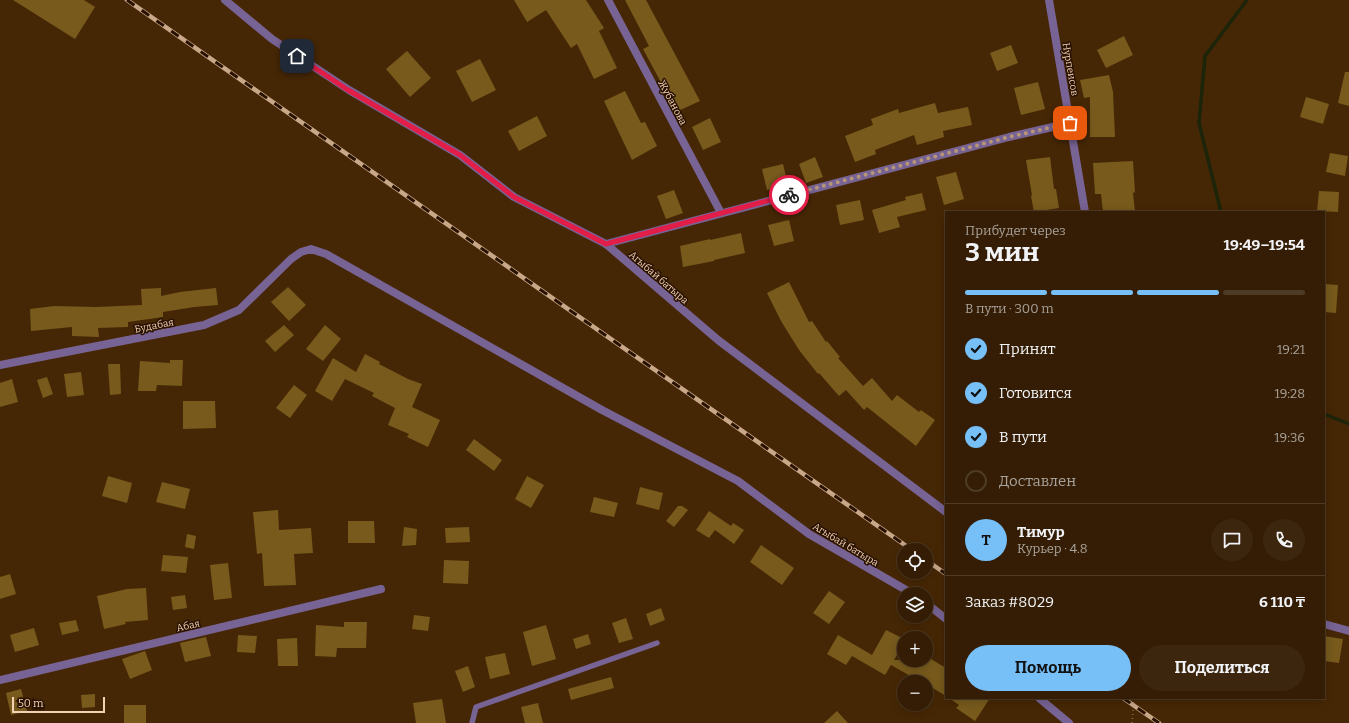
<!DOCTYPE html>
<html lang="ru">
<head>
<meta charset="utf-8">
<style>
  body { margin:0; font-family:Bitter,serif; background:#3c260e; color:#f1f3f6; height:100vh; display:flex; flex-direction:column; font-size:15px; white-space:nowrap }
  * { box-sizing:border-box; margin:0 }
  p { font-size:13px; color:#a9a29a }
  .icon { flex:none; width:22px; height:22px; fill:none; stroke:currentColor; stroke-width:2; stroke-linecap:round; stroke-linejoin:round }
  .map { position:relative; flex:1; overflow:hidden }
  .details { position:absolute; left:945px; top:211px; width:380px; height:488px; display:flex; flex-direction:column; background:#341d04; border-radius:0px; box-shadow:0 2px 10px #0003,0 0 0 1px #4e3b26 }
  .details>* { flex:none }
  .fabs { position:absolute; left:897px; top:543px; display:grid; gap:8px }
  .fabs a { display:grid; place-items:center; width:36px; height:36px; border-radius:50%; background:#341d04; box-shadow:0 2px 10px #0003,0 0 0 1px #4e3b26; font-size:20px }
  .scale { position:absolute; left:12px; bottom:10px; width:93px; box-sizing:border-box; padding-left:4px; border:2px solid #f3d1b4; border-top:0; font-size:11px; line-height:14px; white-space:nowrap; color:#f3d1b4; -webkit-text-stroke:3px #281100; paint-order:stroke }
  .pin { position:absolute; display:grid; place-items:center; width:34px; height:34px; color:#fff; margin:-17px; border-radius:8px; box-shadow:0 2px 6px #0006 }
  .courier { position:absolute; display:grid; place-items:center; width:40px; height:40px; margin:-20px; border:3px solid #e11d48; border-radius:50%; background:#fff; color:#222; box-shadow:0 1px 5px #0007 }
  .summary em { font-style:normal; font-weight:700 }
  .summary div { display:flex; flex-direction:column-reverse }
  .summary { display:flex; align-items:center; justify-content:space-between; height:68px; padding:0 20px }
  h1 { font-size:26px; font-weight:700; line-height:30px }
  .bar { display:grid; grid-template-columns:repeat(4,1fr); gap:6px 4px; align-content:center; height:48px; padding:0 20px }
  .bar i { height:5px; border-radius:3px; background:#4e3b26 }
  .bar .current { background:#77bff7 }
  .bar p { grid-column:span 4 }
  .line { display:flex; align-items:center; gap:10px; padding:0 20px; border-top:1px solid #4e3b26 }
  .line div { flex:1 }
  .round { display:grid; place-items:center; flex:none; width:42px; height:42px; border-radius:21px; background:#3c260e }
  ol { padding:0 20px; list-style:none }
  li { display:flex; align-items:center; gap:12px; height:44px }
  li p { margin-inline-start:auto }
  li .icon { padding:4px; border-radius:50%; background:#77bff7; color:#111; stroke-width:4 }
  li:last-child { color:#a9a29a }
  li i { width:22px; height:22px; border:2px solid #4e3b26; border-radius:50% }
  .cta { display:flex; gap:8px; margin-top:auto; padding:8px 20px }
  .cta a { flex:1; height:46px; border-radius:24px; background:#77bff7; color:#111; font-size:16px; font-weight:700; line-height:46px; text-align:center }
  .cta a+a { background:#3c260e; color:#f1f3f6 }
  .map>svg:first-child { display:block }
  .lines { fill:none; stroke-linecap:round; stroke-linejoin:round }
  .stream { stroke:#1c2409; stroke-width:3.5 }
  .building { fill:#775a1c }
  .path { stroke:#7a5a3a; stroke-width:2; stroke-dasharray:1 3; stroke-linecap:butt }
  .service { stroke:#776394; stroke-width:5.5 }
  .minor { stroke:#776394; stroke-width:8 }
  .rail-casing { stroke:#c9a88a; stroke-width:4.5 }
  .rail { stroke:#281100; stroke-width:3; stroke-dasharray:9; stroke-linecap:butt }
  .done { stroke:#b69677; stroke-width:4; stroke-dasharray:0 7.2 }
  .route { stroke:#e11d48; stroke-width:5 }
  .labels { text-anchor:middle; stroke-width:3; stroke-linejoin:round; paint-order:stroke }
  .street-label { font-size:10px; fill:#f3d1b4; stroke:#281100 }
</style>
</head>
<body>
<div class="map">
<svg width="1349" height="723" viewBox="0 0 1349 723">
  <rect width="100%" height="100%" fill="#462705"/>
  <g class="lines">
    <g class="stream">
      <polyline points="1221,212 1199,123 1205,56 1247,0"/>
      <polyline points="1324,414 1349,424"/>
    </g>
  </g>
  <g class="building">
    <polygon points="13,0 84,0 95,7 75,39"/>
    <polygon points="514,0 586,0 604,28 599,31 617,68 594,79 577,44 571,48 546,10 527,22"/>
    <polygon points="625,0 646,0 700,101 678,111 666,87 664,88 643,49 649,46"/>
    <polygon points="1124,36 1133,55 1106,68 1097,50"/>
    <polygon points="1011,45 1018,63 997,71 990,53"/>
    <polygon points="407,51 431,78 410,97 386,69"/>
    <polygon points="480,59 496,90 472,102 456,71"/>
    <polygon points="1345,72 1349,72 1349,106 1338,103"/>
    <polygon points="1109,75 1113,92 1115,137 1090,137 1090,97 1084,98 1080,80"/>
    <polygon points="1038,82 1045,109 1021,115 1014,88"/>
    <polygon points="625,91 641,123 645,122 657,146 632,160 604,101"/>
    <polygon points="1306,97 1329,104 1323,124 1300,117"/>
    <polygon points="935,103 938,113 968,107 972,125 943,131 944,137 917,145 914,135 875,150 876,154 855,162 845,136 873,125 871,119 898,109 899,113"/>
    <polygon points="537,116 547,136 519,151 508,131"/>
    <polygon points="710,118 721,142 703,150 692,127"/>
    <polygon points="1330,153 1348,156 1345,176 1326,172"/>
    <polygon points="815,157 823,177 806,183 799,164"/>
    <polygon points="1050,157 1054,189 1056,189 1059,208 1034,212 1031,196 1032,195 1026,160"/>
    <polygon points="1133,161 1135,192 1133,193 1135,212 1103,212 1101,194 1095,194 1093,163"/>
    <polygon points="783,164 788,185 767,190 762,169"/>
    <polygon points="956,172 964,199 944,205 936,177"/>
    <polygon points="674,190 683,213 666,219 657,196"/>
    <polygon points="1319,191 1339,192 1338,212 1317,211"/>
    <polygon points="922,193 926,210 897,217 900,227 879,233 872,210 906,200 905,197"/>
    <polygon points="860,200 864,220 840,225 836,205"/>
    <polygon points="789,220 794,241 774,246 768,225"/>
    <polygon points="741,233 745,253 714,260 714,261 683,267 680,246 710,239 710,240"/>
    <polygon points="789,282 809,322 812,321 826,342 827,341 840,357 838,358 863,386 872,378 892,401 897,395 919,412 921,410 935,420 916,446 867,407 864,410 846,390 839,396 819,373 818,374 799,350 781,321 767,293"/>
    <polygon points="1324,284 1338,285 1336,313 1324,312"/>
    <polygon points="288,287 306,305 289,321 271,302"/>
    <polygon points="161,288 161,296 180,292 216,288 218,305 194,307 163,312 163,317 128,322 128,327 98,328 99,337 72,336 72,327 31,331 30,309 54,306 96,307 142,305 141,289"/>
    <polygon points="284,325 294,335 275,352 265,341"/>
    <polygon points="325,325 341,339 323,361 306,349"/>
    <polygon points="365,354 380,362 379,364 408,379 422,384 412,407 440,420 428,447 407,437 409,434 388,425 395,408 372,396 374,393 345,379 332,401 315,391 333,358 356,372"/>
    <polygon points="170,360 183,360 182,386 157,385 156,391 138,391 140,361 170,363"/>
    <polygon points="108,364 120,364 121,394 110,395"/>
    <polygon points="81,372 84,395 67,397 64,374"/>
    <polygon points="47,377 53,394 43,398 37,380"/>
    <polygon points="12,379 18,402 0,407 0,383"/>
    <polygon points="294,385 307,395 290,418 276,408"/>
    <polygon points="183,401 215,401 216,428 183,429"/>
    <polygon points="474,439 502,460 494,471 466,450"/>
    <polygon points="108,476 132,483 127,503 102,496"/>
    <polygon points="527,476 544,485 531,508 515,499"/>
    <polygon points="162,482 190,489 185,509 156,502"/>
    <polygon points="640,487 663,493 659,510 636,504"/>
    <polygon points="594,497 618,503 614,517 590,512"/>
    <polygon points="678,506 682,506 688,510 674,527 666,521"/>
    <polygon points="278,510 279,530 311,528 313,553 294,554 296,585 264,586 262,553 257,554 253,512"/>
    <polygon points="709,511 731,526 733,523 744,530 734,544 715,530 709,538 696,530"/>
    <polygon points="348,521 374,521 375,543 348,543"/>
    <polygon points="404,527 417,529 416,545 402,546"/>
    <polygon points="469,527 470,542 446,543 445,528"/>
    <polygon points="187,534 196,536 194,549 185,547"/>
    <polygon points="761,545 794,568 782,585 750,562"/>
    <polygon points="163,555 188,557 186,573 161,571"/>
    <polygon points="444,560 469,561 468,584 443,583"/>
    <polygon points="228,563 232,598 214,600 210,565"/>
    <polygon points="10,574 16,594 0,599 0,577"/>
    <polygon points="146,588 148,620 125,622 126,624 104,629 97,596 127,589"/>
    <polygon points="829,591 845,602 829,624 813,613"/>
    <polygon points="185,595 187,608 173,610 171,597"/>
    <polygon points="661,608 665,620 650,626 646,614"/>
    <polygon points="414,615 430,617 428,631 412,629"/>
    <polygon points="626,618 633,639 619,643 612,623"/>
    <polygon points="76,620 79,631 62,635 59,623"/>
    <polygon points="344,622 367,622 366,648 337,648 336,657 315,656 316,625 344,627"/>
    <polygon points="546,625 556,659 532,666 523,632"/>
    <polygon points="34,628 39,645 15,652 10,635"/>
    <polygon points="886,630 904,639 904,642 894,660 926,660 926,656 946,668 946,696 926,684 926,682 921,682 891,665 885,675 852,656 846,665 827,654 838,635 872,655"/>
    <polygon points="588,634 591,644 576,649 573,639"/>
    <polygon points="238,635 257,636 255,653 237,652"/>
    <polygon points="1324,636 1343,639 1339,663 1324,661"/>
    <polygon points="206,637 211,656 185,662 180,643"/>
    <polygon points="297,638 298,666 278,666 277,639"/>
    <polygon points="145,651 152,670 130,679 122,659"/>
    <polygon points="505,653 510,674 490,679 485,657"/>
    <polygon points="468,666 475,687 463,692 455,671"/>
    <polygon points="611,677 614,688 571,700 568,689"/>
    <polygon points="21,689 27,711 11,715 6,693"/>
    <polygon points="95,694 95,707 82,708 81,695"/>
    <polygon points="949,698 990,698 975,721 956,708 959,705"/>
    <polygon points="442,699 446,723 416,723 413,703"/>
    <polygon points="538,703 543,723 525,723 521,707"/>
    <rect x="124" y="705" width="22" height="18"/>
    <polygon points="837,711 848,723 824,723"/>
  </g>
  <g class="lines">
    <polyline class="path" points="1132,723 1134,698"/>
    <polyline class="service" points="472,723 476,707 657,643"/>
    <g class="minor">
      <polyline points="225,0 272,39 349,90 460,155 514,197 606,244 718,340 946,512"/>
      <polyline points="608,0 721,213"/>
      <polyline points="1049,0 1085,212"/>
      <polyline points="606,244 1009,137 1070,123"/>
      <polyline points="0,365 204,325 239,310 291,259 301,252 311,249 326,254 602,410 738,481 809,534 913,594"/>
      <polyline points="926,603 946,619"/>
      <polyline points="1324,624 1349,631"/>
      <polyline points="0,680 381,589"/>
      <polyline points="1039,698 1069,723"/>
    </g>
    <g class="rail-casing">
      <g id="rail">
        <polyline points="127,0 912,550"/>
        <polyline points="926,560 946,574"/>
        <polyline points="1123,698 1159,723"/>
      </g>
    </g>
    <use href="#rail" class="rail"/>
  </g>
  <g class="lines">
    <polyline class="done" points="789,195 1009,137 1070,123"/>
    <polyline class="route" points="297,56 348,90 460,155 514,197 606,244 789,195"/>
  </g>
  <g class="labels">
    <g class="street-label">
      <text transform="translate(1071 69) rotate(80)" y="4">Нурпеисов</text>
      <text transform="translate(673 102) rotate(62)" y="4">Жубанова</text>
      <text transform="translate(659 277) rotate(41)" y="4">Агыбай батыра</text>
      <text transform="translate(154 325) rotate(-11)" y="4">Будабая</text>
      <text transform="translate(846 544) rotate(31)" y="4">Агыбай батыра</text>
      <text transform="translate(188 625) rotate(-13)" y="4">Абая</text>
    </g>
  </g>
</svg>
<div class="fabs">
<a><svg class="icon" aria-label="locate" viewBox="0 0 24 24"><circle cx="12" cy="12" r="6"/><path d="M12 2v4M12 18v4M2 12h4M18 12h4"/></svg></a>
<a><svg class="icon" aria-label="layers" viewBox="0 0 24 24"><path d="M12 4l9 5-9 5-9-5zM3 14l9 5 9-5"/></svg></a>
<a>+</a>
<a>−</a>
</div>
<div class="scale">50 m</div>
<div class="pin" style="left:1070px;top:123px;background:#ea580c"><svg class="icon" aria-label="bag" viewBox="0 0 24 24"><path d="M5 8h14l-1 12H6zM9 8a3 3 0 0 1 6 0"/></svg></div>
<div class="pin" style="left:297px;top:56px;background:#1f2937"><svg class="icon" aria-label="home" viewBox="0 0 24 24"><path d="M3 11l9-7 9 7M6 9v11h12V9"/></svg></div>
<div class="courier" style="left:789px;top:195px"><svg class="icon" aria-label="bike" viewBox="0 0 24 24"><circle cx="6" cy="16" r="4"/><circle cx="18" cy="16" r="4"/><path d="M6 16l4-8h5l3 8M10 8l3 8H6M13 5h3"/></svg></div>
<section class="details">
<div class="summary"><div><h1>3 мин</h1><p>Прибудет через</p></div><em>19:49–19:54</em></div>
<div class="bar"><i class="current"></i><i class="current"></i><i class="current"></i><i></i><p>В пути · 300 m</p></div>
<ol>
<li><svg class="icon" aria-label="check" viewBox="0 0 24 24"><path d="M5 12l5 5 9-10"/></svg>Принят<p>19:21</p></li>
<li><svg class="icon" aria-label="check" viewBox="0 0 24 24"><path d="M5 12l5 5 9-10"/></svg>Готовится<p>19:28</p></li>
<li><svg class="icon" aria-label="check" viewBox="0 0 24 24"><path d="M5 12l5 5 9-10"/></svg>В пути<p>19:36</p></li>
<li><i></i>Доставлен</li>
</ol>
<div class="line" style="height:72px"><b class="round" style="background:#77bff7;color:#111">Т</b><div><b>Тимур</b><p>Курьер · 4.8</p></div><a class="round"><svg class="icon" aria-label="chat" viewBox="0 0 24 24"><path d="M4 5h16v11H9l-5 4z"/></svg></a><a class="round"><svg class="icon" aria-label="phone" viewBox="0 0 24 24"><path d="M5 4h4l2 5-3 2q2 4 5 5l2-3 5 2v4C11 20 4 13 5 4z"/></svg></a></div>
<div class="line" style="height:52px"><div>Заказ #8029</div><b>6 110 ₸</b></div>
<div class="cta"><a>Помощь</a><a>Поделиться</a></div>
</section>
</div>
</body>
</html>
